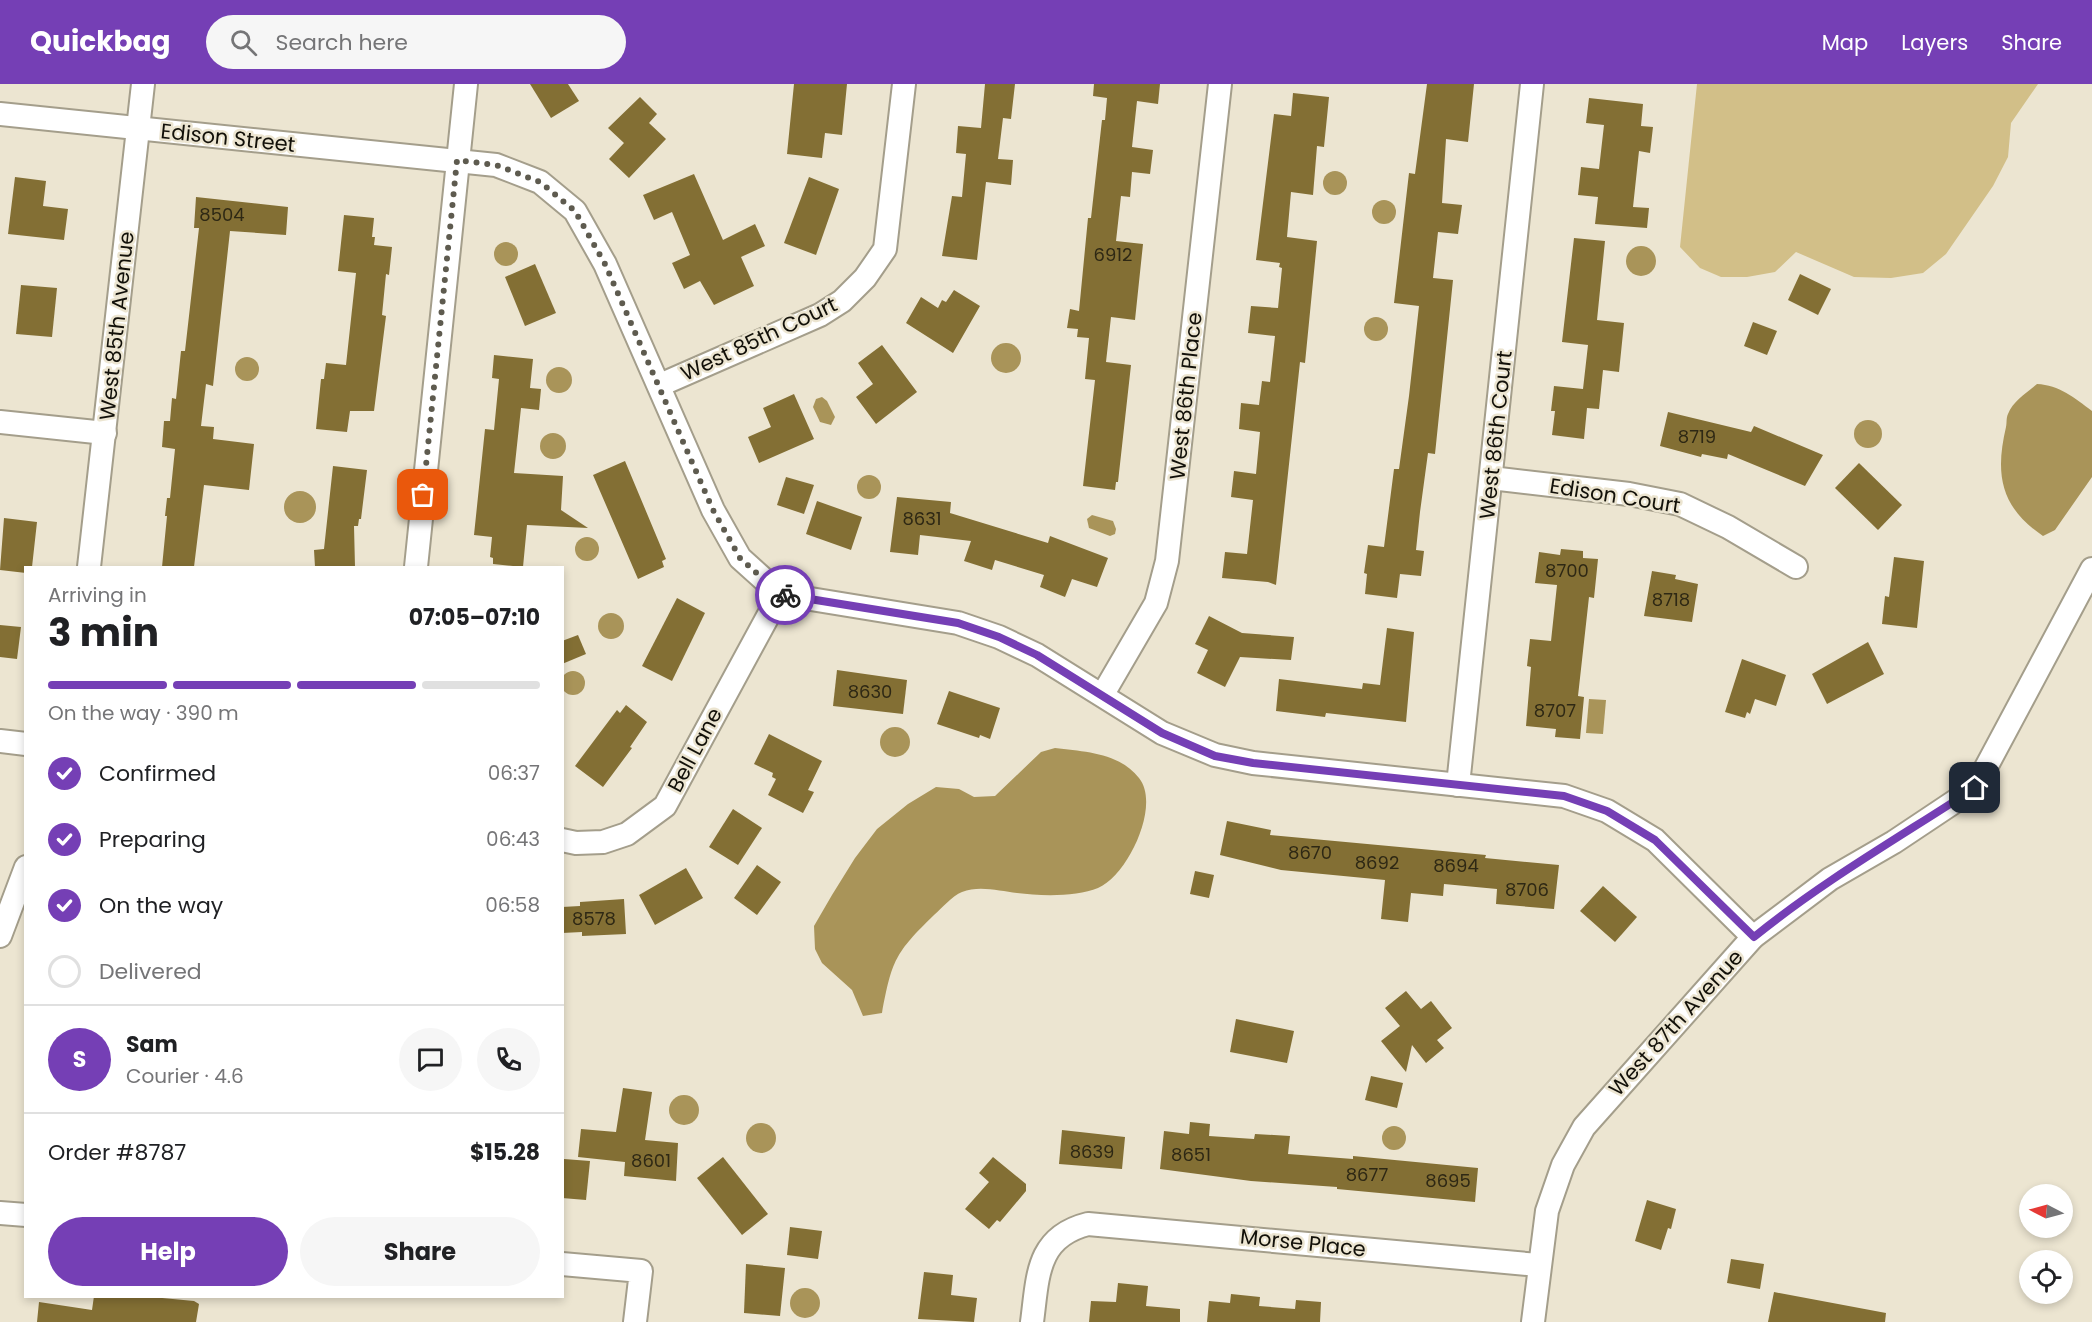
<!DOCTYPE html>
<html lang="en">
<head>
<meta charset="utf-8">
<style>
  body { margin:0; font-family:Poppins,sans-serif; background:#f6f6f6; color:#202124; height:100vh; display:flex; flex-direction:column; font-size:22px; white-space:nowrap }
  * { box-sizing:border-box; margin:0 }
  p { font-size:20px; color:#757577 }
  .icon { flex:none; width:33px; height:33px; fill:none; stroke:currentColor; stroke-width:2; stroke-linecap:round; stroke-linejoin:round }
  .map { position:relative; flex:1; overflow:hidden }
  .drawer { position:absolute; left:24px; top:482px; width:540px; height:732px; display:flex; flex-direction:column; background:#fff; border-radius:0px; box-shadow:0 3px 9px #0003 }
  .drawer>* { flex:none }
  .needle { width:39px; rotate:276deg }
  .buttons { position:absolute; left:2019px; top:1100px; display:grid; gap:12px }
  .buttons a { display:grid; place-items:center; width:54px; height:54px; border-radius:50%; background:#fff; box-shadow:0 3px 9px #0003; font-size:30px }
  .pin { position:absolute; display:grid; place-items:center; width:51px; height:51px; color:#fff; margin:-26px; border-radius:12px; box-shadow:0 3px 9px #0006 }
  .courier { position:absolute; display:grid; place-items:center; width:60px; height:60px; margin:-30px; border:4px solid #753fb5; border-radius:50%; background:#fff; color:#222; box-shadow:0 2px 8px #0007 }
  .overview em { font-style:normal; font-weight:700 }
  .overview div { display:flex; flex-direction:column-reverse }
  .overview { display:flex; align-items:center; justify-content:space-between; height:102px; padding:0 24px }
  h1 { font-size:39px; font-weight:700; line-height:45px }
  .bar { display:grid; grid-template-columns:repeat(4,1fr); gap:9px 6px; align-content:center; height:72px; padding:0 24px }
  .bar i { height:8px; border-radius:4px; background:#e0e0e0 }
  .bar .active { background:#753fb5 }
  .bar p { grid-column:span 4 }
  .line { display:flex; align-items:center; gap:15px; padding:0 24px; border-top:2px solid #e0e0e0 }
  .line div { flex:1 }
  .round { display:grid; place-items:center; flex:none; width:63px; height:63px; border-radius:32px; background:#f6f6f6 }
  ol { padding:0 24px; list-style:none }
  li { display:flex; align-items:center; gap:18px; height:66px }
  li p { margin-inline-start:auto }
  li .icon { padding:6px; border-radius:50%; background:#753fb5; color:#fff; stroke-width:4 }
  li:last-child { color:#757577 }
  li i { width:33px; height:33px; border:3px solid #e0e0e0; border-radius:50% }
  .primary-button { display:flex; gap:12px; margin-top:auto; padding:12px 24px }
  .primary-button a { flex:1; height:69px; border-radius:36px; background:#753fb5; color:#fff; font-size:24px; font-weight:700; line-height:69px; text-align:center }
  .primary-button a+a { background:#f6f6f6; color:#202124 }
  header { display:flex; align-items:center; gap:36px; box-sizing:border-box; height:84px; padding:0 30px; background:#753fb5; color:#fff }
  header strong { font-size:28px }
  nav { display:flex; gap:33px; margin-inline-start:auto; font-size:21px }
  .search { width:420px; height:54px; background:#f6f6f6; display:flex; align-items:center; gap:15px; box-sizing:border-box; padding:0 21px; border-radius:33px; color:#757577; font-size:22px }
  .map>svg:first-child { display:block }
  .green { fill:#d2bf88 }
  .water { fill:#a99459 }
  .building { fill:#836f34 }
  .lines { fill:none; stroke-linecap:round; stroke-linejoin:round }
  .minor-casing { stroke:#a49e8b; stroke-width:26 }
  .minor { stroke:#fff; stroke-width:22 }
  .done { stroke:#5e5b4f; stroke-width:6; stroke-dasharray:0 10.8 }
  .route { stroke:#753fb5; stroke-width:8 }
  .labels { text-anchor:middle; stroke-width:5; stroke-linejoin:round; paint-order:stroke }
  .number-label { font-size:18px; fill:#2e2814 }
  .street-label { font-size:21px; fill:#121009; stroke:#ece5d1 }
</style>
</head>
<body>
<header>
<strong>Quickbag</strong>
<div class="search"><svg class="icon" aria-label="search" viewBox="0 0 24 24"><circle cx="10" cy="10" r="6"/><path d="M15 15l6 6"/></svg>Search here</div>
<nav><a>Map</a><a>Layers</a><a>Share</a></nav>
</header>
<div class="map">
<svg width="2092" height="1238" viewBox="0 0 2092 1238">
  <rect width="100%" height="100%" fill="#ece5d1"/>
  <polygon class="green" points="1697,0 2038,0 2011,39 2008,73 1993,102 1946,170 1923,189 1891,194 1854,193 1796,168 1775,188 1747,193 1721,193 1700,184 1680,163"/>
  <g class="water">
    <circle cx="1335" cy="99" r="12"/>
    <circle cx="1384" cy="128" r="12"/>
    <circle cx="506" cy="170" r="12"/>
    <circle cx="1641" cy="177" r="15"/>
    <circle cx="1376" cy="245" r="12"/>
    <circle cx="1006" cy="274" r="15"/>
    <circle cx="247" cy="285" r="12"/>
    <circle cx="559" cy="296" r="13"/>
    <path d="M 2037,300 C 2059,301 2075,314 2092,327 L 2092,393 L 2055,446 L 2043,452 C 2000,423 1995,390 2006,343 C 2007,339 2006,334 2008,330 C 2013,317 2027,309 2037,300 Z"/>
    <polygon points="822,313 827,317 835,333 831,341 820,338 813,323 816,315"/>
    <circle cx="1868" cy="350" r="14"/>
    <circle cx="553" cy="362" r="13"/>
    <circle cx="869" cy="403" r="12"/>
    <circle cx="300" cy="423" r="16"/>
    <polygon points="1092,431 1113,437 1116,445 1115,450 1110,452 1089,444 1087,435"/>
    <circle cx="587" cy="465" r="12"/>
    <circle cx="611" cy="542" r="13"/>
    <circle cx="573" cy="599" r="12"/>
    <polygon points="1589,615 1606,616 1603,650 1586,649"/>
    <circle cx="895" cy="658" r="15"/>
    <path d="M 1055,664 C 1085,668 1118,668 1139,694 C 1161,721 1128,791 1098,804 C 1077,813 1040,812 1017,809 C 1000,807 979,801 962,808 C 952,812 942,824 934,831 C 895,869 892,876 882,929 L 863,932 L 852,906 L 822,879 L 815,865 L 814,842 L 832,811 L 855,774 L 877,745 L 908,720 L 936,703 L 959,705 L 974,713 L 995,712 L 1041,668 Z"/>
    <circle cx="684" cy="1026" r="15"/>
    <circle cx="761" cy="1054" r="15"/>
    <circle cx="1394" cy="1054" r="12"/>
    <circle cx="805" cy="1219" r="15"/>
  </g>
  <g class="building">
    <polygon points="530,0 568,0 579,17 551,34"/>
    <polygon points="794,0 847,0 842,51 825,49 822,74 787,70"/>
    <polygon points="985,0 1015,0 1011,35 1003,34 998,75 1013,76 1011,101 986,98 977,176 942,172 952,112 962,113 966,70 956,69 958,42 981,44"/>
    <polygon points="1094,0 1160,0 1158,20 1137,17 1132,63 1153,66 1150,90 1132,88 1130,113 1121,112 1116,157 1143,160 1135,236 1111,233 1106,278 1131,281 1118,398 1116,398 1115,406 1083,402 1095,296 1085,295 1089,254 1077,253 1078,245 1067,244 1070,225 1079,227 1088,134 1091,134 1102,36 1105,36 1107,14 1093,12"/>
    <polygon points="1427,0 1474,0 1468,58 1446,55 1442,119 1462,121 1458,150 1438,148 1433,194 1453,196 1435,370 1428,369 1420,428 1416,466 1424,467 1421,492 1400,490 1397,514 1365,510 1367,490 1364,489 1368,461 1384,463 1394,385 1399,385 1409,312 1419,222 1394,219 1409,89 1415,90"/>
    <polygon points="1293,9 1329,13 1324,63 1317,62 1313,111 1291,108 1287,153 1317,157 1305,279 1300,278 1276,501 1268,498 1222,494 1225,468 1247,470 1253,416 1231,413 1234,387 1256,390 1260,348 1239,345 1241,319 1259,321 1262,297 1270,298 1275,252 1248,249 1251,222 1278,224 1282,184 1279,183 1280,179 1256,176 1274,30 1291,32"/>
    <polygon points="640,13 657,30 649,39 666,55 629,94 609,75 624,59 608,44"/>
    <polygon points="1589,14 1643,20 1641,42 1653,43 1650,69 1639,67 1633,123 1649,124 1647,144 1595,140 1598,113 1578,111 1581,83 1599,85 1604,41 1586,39"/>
    <polygon points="694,90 723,156 755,140 765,162 741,173 754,202 714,221 700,197 684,205 672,179 690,171 672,128 654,136 643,111"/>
    <polygon points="15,93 46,97 43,122 68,125 64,156 8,150"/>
    <polygon points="809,93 839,105 816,171 784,159"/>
    <polygon points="196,113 288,123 286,151 230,147 213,302 206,300 201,342 214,343 213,355 254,360 249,406 204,401 194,483 162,483 167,432 165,432 167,414 170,414 175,365 162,363 164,337 170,337 172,314 176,315 181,267 185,267 199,144 194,144"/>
    <polygon points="344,131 374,134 372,153 375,153 374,161 392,163 389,191 386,190 382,231 386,232 374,327 350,327 347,348 316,345 321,295 324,295 326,279 346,281 356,189 338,187"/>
    <polygon points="1574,154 1605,157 1597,236 1624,239 1619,288 1603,286 1599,325 1587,324 1584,355 1552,351 1555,327 1551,327 1554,302 1583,305 1588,261 1562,258"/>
    <polygon points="535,180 556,229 525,242 505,193"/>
    <polygon points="1800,190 1831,205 1818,231 1788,216"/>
    <polygon points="21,201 57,204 52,253 16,250"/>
    <polygon points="954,206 980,222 953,269 906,239 921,213 938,224 942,216 946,218"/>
    <polygon points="1753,238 1777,247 1767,271 1744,262"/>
    <polygon points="882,261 917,308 876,340 856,313 873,300 858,279"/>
    <polygon points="494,271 533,275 530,304 541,305 539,326 521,324 514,389 563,392 561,426 588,444 527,441 523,483 493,480 493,474 490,473 492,453 474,451 485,345 494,346 499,295 492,294"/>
    <polygon points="794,310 814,355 759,379 748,353 771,343 763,324"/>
    <polygon points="1668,328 1751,348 1754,342 1823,371 1805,402 1728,370 1727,375 1702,370 1701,373 1660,362"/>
    <polygon points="625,377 666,475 662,477 664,483 638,495 593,391"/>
    <polygon points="1859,379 1902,421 1878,446 1835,404"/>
    <polygon points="333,382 367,386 361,435 359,435 358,442 354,442 355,483 315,483 314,466 324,465"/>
    <polygon points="786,393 814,401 804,430 777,421"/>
    <polygon points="897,413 951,418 950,429 1048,459 1050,452 1108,474 1097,503 1072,495 1065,513 1040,503 1044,491 995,476 992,486 964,477 971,457 920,451 918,471 890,468"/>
    <polygon points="817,417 862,433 851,466 806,450"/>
    <polygon points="4,434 37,438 32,483 26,483 26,489 0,486"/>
    <polygon points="1561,465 1583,467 1583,474 1598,475 1594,514 1589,513 1578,612 1584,613 1580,655 1555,653 1556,645 1526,642 1531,583 1527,582 1530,555 1551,557 1557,501 1535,499 1539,468 1560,471"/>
    <polygon points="1894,473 1924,477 1917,544 1882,540 1885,512 1889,513"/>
    <polygon points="1652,487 1676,491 1675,495 1698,500 1692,538 1644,532"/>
    <polygon points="677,514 705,529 672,597 642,582"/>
    <polygon points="1209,532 1242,549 1294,553 1291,576 1240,573 1225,603 1197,589 1208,566 1195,560"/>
    <polygon points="0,541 21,543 17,575 0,573"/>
    <polygon points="1387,544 1414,548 1406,638 1326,629 1325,633 1276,627 1279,595 1362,605 1363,599 1380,601"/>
    <polygon points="578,551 586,570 562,580 562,557"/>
    <polygon points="1868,558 1884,590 1827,620 1812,590"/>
    <polygon points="1742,575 1786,591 1776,622 1755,615 1750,630 1747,628 1745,634 1725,628"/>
    <polygon points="837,586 907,596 903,630 833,622"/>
    <polygon points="949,607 1000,624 990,655 980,651 979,654 937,640"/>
    <polygon points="626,621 647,638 630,663 632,664 603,703 575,682 617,626 620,629"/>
    <polygon points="769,650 822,677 808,706 814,708 803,729 768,711 776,695 772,693 773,689 754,680"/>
    <polygon points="733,725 762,744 738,781 709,763"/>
    <polygon points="1227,737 1271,746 1270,751 1486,771 1485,774 1559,781 1554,825 1496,820 1497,805 1444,800 1443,812 1411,809 1408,838 1381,835 1385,796 1281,786 1220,771"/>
    <polygon points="757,781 781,798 757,831 734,814"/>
    <polygon points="686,784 703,814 655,841 639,811"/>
    <polygon points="1195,787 1214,791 1209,814 1190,810"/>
    <polygon points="1603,802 1637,833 1615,858 1580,827"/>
    <polygon points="624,815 626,850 582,852 582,848 562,849 562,823 580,822 580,818"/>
    <polygon points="1406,907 1421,925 1431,917 1452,944 1437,956 1444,964 1426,979 1412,961 1406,988 1381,957 1400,942 1385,924"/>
    <polygon points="1236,935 1294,947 1287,979 1230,968"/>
    <polygon points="1371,992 1403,999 1397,1024 1365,1016"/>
    <polygon points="623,1004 652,1008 645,1056 678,1059 676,1097 624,1092 625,1078 578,1073 581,1045 616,1048"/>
    <polygon points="1190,1038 1210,1040 1209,1052 1254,1055 1255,1050 1290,1052 1288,1070 1353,1075 1353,1072 1478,1084 1475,1118 1337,1105 1337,1103 1251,1097 1160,1085 1164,1047 1189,1050"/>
    <polygon points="1062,1046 1125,1053 1122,1085 1059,1080"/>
    <polygon points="723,1073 768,1130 742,1151 697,1094"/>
    <polygon points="993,1073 1026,1100 1026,1107 1000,1138 997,1136 989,1145 965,1125 989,1098 979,1089"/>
    <polygon points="564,1075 590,1077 586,1116 562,1114"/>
    <polygon points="1647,1116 1676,1125 1671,1145 1668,1144 1661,1166 1635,1157"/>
    <polygon points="790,1143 822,1147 818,1175 787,1171"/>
    <polygon points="1731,1175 1764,1180 1760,1205 1727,1199"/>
    <polygon points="746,1180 785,1184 780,1232 744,1229"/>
    <polygon points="924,1188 953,1191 951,1211 977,1214 974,1238 918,1235"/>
    <polygon points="1118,1199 1148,1202 1146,1222 1180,1225 1180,1238 1089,1238 1091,1217 1116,1218"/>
    <polygon points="1774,1208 1886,1229 1885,1238 1768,1238"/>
    <polygon points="1231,1210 1260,1213 1259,1222 1295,1225 1296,1216 1321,1218 1320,1238 1207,1238 1209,1217 1230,1219"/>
    <polygon points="94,1212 141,1212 194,1217 199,1220 196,1238 37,1238 39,1218 92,1226"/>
  </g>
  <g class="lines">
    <g class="minor-casing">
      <g id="minor">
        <polyline points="0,30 496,81 540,98 575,127 605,180 713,426 740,474 780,510 958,539 999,553 1037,571 1162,649 1215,671 1253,679 1564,712 1607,727 1655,756 1753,853"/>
        <polyline points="660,301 820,231 842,217 865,194 885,165 904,0"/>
        <polyline points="0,338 105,349"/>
        <polyline points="1491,394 1629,410 1680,420 1728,443 1796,483"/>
        <polyline points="89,483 143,0"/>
        <polyline points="416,483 466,0"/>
        <polyline points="1103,610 1156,519 1167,477 1220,0"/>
        <polyline points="0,657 26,660"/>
        <polyline points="1458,701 1532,0"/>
        <polyline points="562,756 576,759 603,758 627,750 665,722 780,510"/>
        <polyline points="0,852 26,783"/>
        <polyline points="0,1129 26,1131"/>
        <polyline points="562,1180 641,1187 635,1238"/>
        <path d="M 1032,1238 C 1038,1193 1036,1153 1088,1140 L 1538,1181"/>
        <polyline points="1533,1238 1547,1127 1563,1081 1584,1043 1753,853 1830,795 1894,758 1975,704 2092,485"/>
      </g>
    </g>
    <use href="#minor" class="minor"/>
  </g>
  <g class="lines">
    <polyline class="done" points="423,411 457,76 496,81 540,98 575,127 605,180 713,426 740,474 780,510 785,511"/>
    <path class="route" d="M 785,511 L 958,539 L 999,553 L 1037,571 L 1162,649 L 1215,672 L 1253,679 L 1564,712 L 1607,727 L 1655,756 L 1754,853 C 1823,797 1900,753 1975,704"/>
  </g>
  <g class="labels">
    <g class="number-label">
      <text x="222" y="137">8504</text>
      <text x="1113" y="177">6912</text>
      <text x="1697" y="359">8719</text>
      <text x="922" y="441">8631</text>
      <text x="1567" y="493">8700</text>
      <text x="1671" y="522">8718</text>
      <text x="870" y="614">8630</text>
      <text x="1555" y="633">8707</text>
      <text x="1310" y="775">8670</text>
      <text x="1377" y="785">8692</text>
      <text x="1456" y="788">8694</text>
      <text x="1527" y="812">8706</text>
      <text x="594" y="841">8578</text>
      <text x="1092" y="1074">8639</text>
      <text x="1191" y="1077">8651</text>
      <text x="651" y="1083">8601</text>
      <text x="1367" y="1097">8677</text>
      <text x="1448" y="1103">8695</text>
    </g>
    <g class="street-label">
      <text transform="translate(228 54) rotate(6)" y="7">Edison Street</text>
      <text transform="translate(117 242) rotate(-84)" y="7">West 85th Avenue</text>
      <text transform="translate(759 255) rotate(-25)" y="7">West 85th Court</text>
      <text transform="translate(1186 312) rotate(-84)" y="7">West 86th Place</text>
      <text transform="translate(1496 351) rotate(-84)" y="7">West 86th Court</text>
      <text transform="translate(1615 412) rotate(9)" y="7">Edison Court</text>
      <text transform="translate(695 666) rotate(-62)" y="7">Bell Lane</text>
      <text transform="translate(1676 939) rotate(-48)" y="7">West 87th Avenue</text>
      <text transform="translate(1303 1159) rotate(6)" y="7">Morse Place</text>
    </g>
  </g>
</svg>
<div class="buttons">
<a><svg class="needle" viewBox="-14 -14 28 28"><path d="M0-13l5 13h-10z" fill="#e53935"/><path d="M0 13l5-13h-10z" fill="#757577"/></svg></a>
<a><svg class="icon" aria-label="locate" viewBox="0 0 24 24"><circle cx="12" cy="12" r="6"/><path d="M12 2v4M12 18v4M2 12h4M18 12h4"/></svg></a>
</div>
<div class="pin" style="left:423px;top:411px;background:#ea580c"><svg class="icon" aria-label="bag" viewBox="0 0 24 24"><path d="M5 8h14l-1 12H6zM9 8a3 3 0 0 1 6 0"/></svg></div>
<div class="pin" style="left:1975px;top:704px;background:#1f2937"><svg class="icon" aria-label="home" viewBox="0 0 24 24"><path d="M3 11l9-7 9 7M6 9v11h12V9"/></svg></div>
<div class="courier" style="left:785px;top:511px"><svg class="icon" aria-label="bike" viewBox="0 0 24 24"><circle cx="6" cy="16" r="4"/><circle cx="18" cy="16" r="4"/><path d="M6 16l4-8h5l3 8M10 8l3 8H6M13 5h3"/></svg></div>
<section class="drawer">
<div class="overview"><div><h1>3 min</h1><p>Arriving in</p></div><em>07:05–07:10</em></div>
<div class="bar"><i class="active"></i><i class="active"></i><i class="active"></i><i></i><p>On the way · 390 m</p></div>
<ol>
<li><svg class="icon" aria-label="check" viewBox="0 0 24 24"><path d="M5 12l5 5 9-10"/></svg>Confirmed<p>06:37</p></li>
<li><svg class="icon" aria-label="check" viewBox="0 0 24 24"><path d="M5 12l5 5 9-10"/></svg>Preparing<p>06:43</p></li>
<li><svg class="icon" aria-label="check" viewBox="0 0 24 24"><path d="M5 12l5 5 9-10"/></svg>On the way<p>06:58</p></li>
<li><i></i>Delivered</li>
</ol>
<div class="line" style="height:108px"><b class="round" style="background:#753fb5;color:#fff">S</b><div><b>Sam</b><p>Courier · 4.6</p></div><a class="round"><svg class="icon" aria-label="chat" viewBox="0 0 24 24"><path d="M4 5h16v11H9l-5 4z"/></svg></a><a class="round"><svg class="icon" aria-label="phone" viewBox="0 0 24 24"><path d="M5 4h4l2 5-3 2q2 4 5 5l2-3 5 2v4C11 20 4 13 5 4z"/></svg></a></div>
<div class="line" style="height:78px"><div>Order #8787</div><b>$15.28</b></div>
<div class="primary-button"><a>Help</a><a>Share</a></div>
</section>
</div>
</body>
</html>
